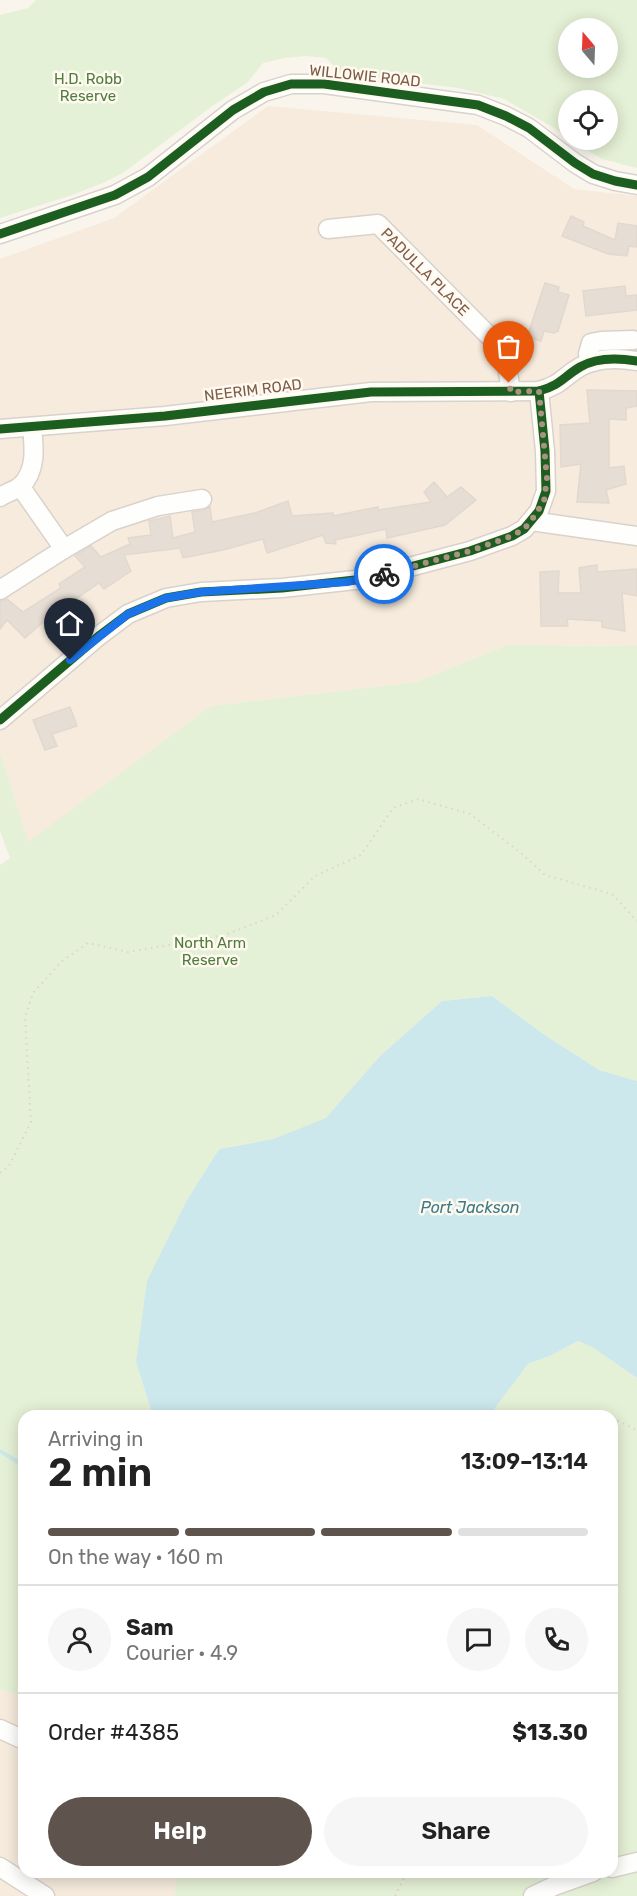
<!DOCTYPE html>
<html lang="en">
<head>
<meta charset="utf-8">
<style>
  body { margin:0; font-family:Rubik,sans-serif; background:#f6f6f6; color:#222; height:100vh; display:flex; flex-direction:column; font-size:22px; white-space:nowrap }
  * { box-sizing:border-box; margin:0 }
  p { font-size:20px; color:#767676 }
  .icon { flex:none; width:33px; height:33px; fill:none; stroke:currentColor; stroke-width:2; stroke-linecap:round; stroke-linejoin:round }
  .map { position:relative; flex:1; overflow:hidden }
  .side { position:absolute; left:18px; top:1410px; width:600px; height:468px; display:flex; flex-direction:column; background:#fff; border-radius:18px; box-shadow:0 3px 15px #0003 }
  .side>* { flex:none }
  .needle { width:39px; rotate:341deg }
  .tools { position:absolute; left:558px; top:18px; display:grid; gap:12px }
  .tools a { display:grid; place-items:center; width:60px; height:60px; border-radius:50%; background:#fff; box-shadow:0 3px 15px #0003; font-size:30px }
  .pin { position:absolute; display:grid; place-items:center; width:51px; height:51px; color:#fff; margin:-62px -26px; border-radius:50% 50% 50% 0; rotate:-45deg; box-shadow:0 0 6px #0007 }
  .pin .icon { rotate:45deg }
  .courier { position:absolute; display:grid; place-items:center; width:60px; height:60px; margin:-30px; border:4px solid #1a73e8; border-radius:50%; background:#fff; color:#222; box-shadow:0 2px 8px #0007 }
  .headline em { font-style:normal; font-weight:600 }
  .headline div { display:flex; flex-direction:column-reverse }
  .headline { display:flex; align-items:center; justify-content:space-between; height:102px; padding:0 30px }
  h1 { font-size:39px; font-weight:600; line-height:45px }
  .bar { display:grid; grid-template-columns:repeat(4,1fr); gap:9px 6px; align-content:center; height:72px; padding:0 30px }
  .bar i { height:8px; border-radius:4px; background:#e0e0e0 }
  .bar .selected { background:#5e544d }
  .bar p { grid-column:span 4 }
  .line { display:flex; align-items:center; gap:15px; padding:0 30px; border-top:2px solid #e0e0e0 }
  .line div { flex:1 }
  .round { display:grid; place-items:center; flex:none; width:63px; height:63px; border-radius:32px; background:#f6f6f6 }
  .button { display:flex; gap:12px; margin-top:auto; padding:12px 30px }
  .button a { flex:1; height:69px; border-radius:36px; background:#5e544d; color:#fff; font-size:24px; font-weight:600; line-height:69px; text-align:center }
  .button a+a { background:#f6f6f6; color:#222 }
  .map>svg:first-child { display:block }
  .residential { fill:#f6ebdd }
  .green { fill:#e5f1d6; fill-rule:evenodd }
  .water { fill:#cce8ec }
  .lines { fill:none; stroke-linecap:round; stroke-linejoin:round }
  .stream { stroke:#cce8ec; stroke-width:4 }
  .building { fill:#e6ddd4; stroke:#e3d8ce; stroke-width:1.5 }
  .minor-casing { stroke:#d9d2cb; stroke-width:21 }
  .path { stroke:#dcd4ce; stroke-width:2; stroke-dasharray:1.5 4.5; stroke-linecap:butt }
  .minor { stroke:#fefefc; stroke-width:18 }
  .cycleway-casing { stroke:#fff9f0; stroke-width:13 }
  .cycleway { stroke:#1b5e20; stroke-width:9 }
  .done { stroke:#a89282; stroke-width:6; stroke-dasharray:0 10.8 }
  .route { stroke:#1a73e8; stroke-width:8 }
  .labels { text-anchor:middle; stroke-width:5; stroke-linejoin:round; paint-order:stroke }
  .street-label { font-size:15px; fill:#7c5c48; stroke:#fff9f0 }
  .park-label { font-size:15px; fill:#4d7c3c; stroke:#fff9f0 }
  .water-label { font-size:16px; font-style:italic; fill:#3c7b8a; stroke:#fff9f0 }
</style>
</head>
<body>
<div class="map">
<svg width="637" height="1896" viewBox="0 0 637 1896">
  <rect width="100%" height="100%" fill="#f9f5ed"/>
  <g class="residential">
    <polygon points="268,106 477,125 574,189 637,196 637,646 507,645 417,682 211,706 28,843 0,752 0,259 114,218"/>
    <polygon points="0,1689 24,1697 24,1872 196,1872 193,1896 0,1896"/>
  </g>
  <g class="green">
    <path d="M 36,0 L 637,0 L 637,168 L 602,159 L 570,140 L 608,140 L 608,100 L 568,100 L 568,138 L 556,129 L 504,99 L 458,88 L 337,73 L 333,65 L 326,58 L 306,56 L 285,58 L 263,63 L 248,82 L 211,107 L 123,173 L 103,183 L 72,195 L 0,218 L 0,15 L 28,8 ZM 568,28 L 608,28 L 608,68 L 568,68 Z"/>
    <polygon points="507,645 637,646 637,1081 599,1070 542,1033 492,996 442,1001 381,1055 327,1118 273,1139 218,1149 136,1362 153,1416 24,1416 24,1697 0,1689 0,865 10,858 0,831 0,752 28,842 211,706 417,682"/>
    <polygon points="578,1341 592,1347 637,1378 637,1896 175,1896 178,1872 612,1872 612,1416 489,1416 528,1364 552,1355"/>
  </g>
  <polygon class="water" points="492,996 542,1033 599,1070 637,1081 637,1378 592,1347 578,1341 552,1355 528,1364 489,1416 153,1416 136,1362 147,1281 186,1202 219,1149 273,1139 326,1118 381,1055 442,1001"/>
  <g class="lines">
    <polyline class="stream" points="0,1451 24,1466"/>
  </g>
  <g class="building">
    <polygon points="571,216 584,222 583,226 615,240 618,223 637,226 637,247 629,246 627,256 608,254 562,236"/>
    <polygon points="545,283 559,287 558,292 569,295 558,331 554,333 544,331 541,341 527,337"/>
    <polygon points="625,286 626,296 637,295 637,310 586,316 583,291"/>
    <polygon points="587,390 637,391 637,406 626,408 626,420 609,419 609,468 624,466 626,484 606,490 609,503 577,502 581,464 561,467 560,425 590,423"/>
    <polygon points="434,482 447,497 461,487 476,500 445,525 387,538 386,529 335,540 336,544 326,543 323,535 267,553 263,539 223,550 183,558 180,548 124,555 131,571 104,589 99,583 70,603 68,600 25,638 7,620 0,629 0,601 7,599 23,612 61,588 59,584 85,567 75,556 91,546 101,557 130,544 128,538 151,535 149,521 170,516 173,538 195,532 192,512 204,510 210,507 212,522 255,513 288,501 292,516 333,513 333,516 378,507 378,510 431,502 424,492"/>
    <polygon points="597,565 597,572 637,569 637,596 622,593 625,631 602,627 602,621 567,619 568,626 541,626 540,572 559,571 558,593 581,593 579,568"/>
    <polygon points="70,707 77,726 52,734 57,746 45,750 33,720"/>
  </g>
  <g class="lines">
    <g class="minor-casing">
      <g id="minor">
        <polyline points="328,229 378,224 505,352 511,392"/>
        <polyline points="0,234 115,195 148,177 233,110 264,92 291,84 324,84 478,105 506,116 529,128 575,163 593,174 615,181 637,185"/>
        <polyline points="593,362 588,354 591,343 601,341 633,340"/>
        <path d="M 0,429 L 165,416 L 371,392 L 539,391 C 561,385 563,377 580,367 C 597,357 619,358 637,361"/>
        <path d="M 0,497 C 6,493 16,490 21,486 C 37,470 34,447 32,427"/>
        <polyline points="531,521 637,536"/>
        <polyline points="64,549 112,521 158,506 202,499"/>
        <polyline points="0,590 64,549 20,486"/>
        <polyline points="0,720 100,635 128,614 166,598 201,592 282,588 364,579 470,551 512,536 524,529 539,511 546,491 545,451 539,391"/>
        <polyline points="0,1729 24,1740"/>
        <polyline points="0,1867 45,1896"/>
        <polyline points="612,1868 637,1862"/>
        <polyline points="533,1896 554,1886 593,1872"/>
      </g>
    </g>
    <g class="path">
      <polyline points="0,1173 9,1166 31,1122 25,1018 33,993 62,961 88,943 128,952 225,935 276,915 315,876 361,855 393,808 418,799 470,814 521,853 545,875 612,894 637,921"/>
      <polyline points="612,1418 637,1430"/>
      <polyline points="395,1896 407,1872"/>
    </g>
    <use href="#minor" class="minor"/>
    <g class="cycleway-casing">
      <g id="cycleway">
        <polyline points="0,234 115,195 148,177 233,110 264,92 291,84 324,84 478,105 506,116 529,128 575,163 593,174 615,181 637,185"/>
        <path d="M 0,429 L 165,416 L 371,392 L 539,391 C 561,385 563,377 580,367 C 597,357 619,358 637,361"/>
        <polyline points="0,720 100,635 128,614 166,598 201,592 282,588 364,579 470,551 512,536 524,529 539,511 546,491 545,451 539,391"/>
      </g>
    </g>
    <use href="#cycleway" class="cycleway"/>
  </g>
  <g class="lines">
    <polyline class="done" points="384,574 470,551 512,536 524,529 531,521 544,501 547,479 539,391 511,392 509,383"/>
    <polyline class="route" points="70,660 128,614 166,598 201,592 347,582 384,574"/>
  </g>
  <g class="labels">
    <g class="street-label">
      <text transform="translate(365 76) rotate(6)" y="5">WILLOWIE ROAD</text>
      <text transform="translate(425 272) rotate(45)" y="5">PADULLA PLACE</text>
      <text transform="translate(253 390) rotate(-7)" y="5">NEERIM ROAD</text>
    </g>
    <g class="park-label">
      <text x="88" y="84">H.D. Robb<tspan x="88" dy="17">Reserve</tspan></text>
      <text x="210" y="948">North Arm<tspan x="210" dy="17">Reserve</tspan></text>
    </g>
    <g class="water-label">
      <text x="470" y="1213">Port Jackson</text>
    </g>
  </g>
</svg>
<div class="tools">
<a><svg class="needle" viewBox="-14 -14 28 28"><path d="M0-13l5 13h-10z" fill="#e53935"/><path d="M0 13l5-13h-10z" fill="#767676"/></svg></a>
<a><svg class="icon" aria-label="locate" viewBox="0 0 24 24"><circle cx="12" cy="12" r="6"/><path d="M12 2v4M12 18v4M2 12h4M18 12h4"/></svg></a>
</div>
<div class="pin" style="left:509px;top:383px;background:#ea580c"><svg class="icon" aria-label="bag" viewBox="0 0 24 24"><path d="M5 8h14l-1 12H6zM9 8a3 3 0 0 1 6 0"/></svg></div>
<div class="pin" style="left:70px;top:660px;background:#1f2937"><svg class="icon" aria-label="home" viewBox="0 0 24 24"><path d="M3 11l9-7 9 7M6 9v11h12V9"/></svg></div>
<div class="courier" style="left:384px;top:574px"><svg class="icon" aria-label="bike" viewBox="0 0 24 24"><circle cx="6" cy="16" r="4"/><circle cx="18" cy="16" r="4"/><path d="M6 16l4-8h5l3 8M10 8l3 8H6M13 5h3"/></svg></div>
<section class="side">
<div class="headline"><div><h1>2 min</h1><p>Arriving in</p></div><em>13:09–13:14</em></div>
<div class="bar"><i class="selected"></i><i class="selected"></i><i class="selected"></i><i></i><p>On the way · 160 m</p></div>
<div class="line" style="height:108px"><a class="round"><svg class="icon" aria-label="person" viewBox="0 0 24 24"><circle cx="12" cy="8" r="4"/><path d="M4 21q1-7 8-7t8 7"/></svg></a><div><b>Sam</b><p>Courier · 4.9</p></div><a class="round"><svg class="icon" aria-label="chat" viewBox="0 0 24 24"><path d="M4 5h16v11H9l-5 4z"/></svg></a><a class="round"><svg class="icon" aria-label="phone" viewBox="0 0 24 24"><path d="M5 4h4l2 5-3 2q2 4 5 5l2-3 5 2v4C11 20 4 13 5 4z"/></svg></a></div>
<div class="line" style="height:78px"><div>Order #4385</div><b>$13.30</b></div>
<div class="button"><a>Help</a><a>Share</a></div>
</section>
</div>
</body>
</html>
